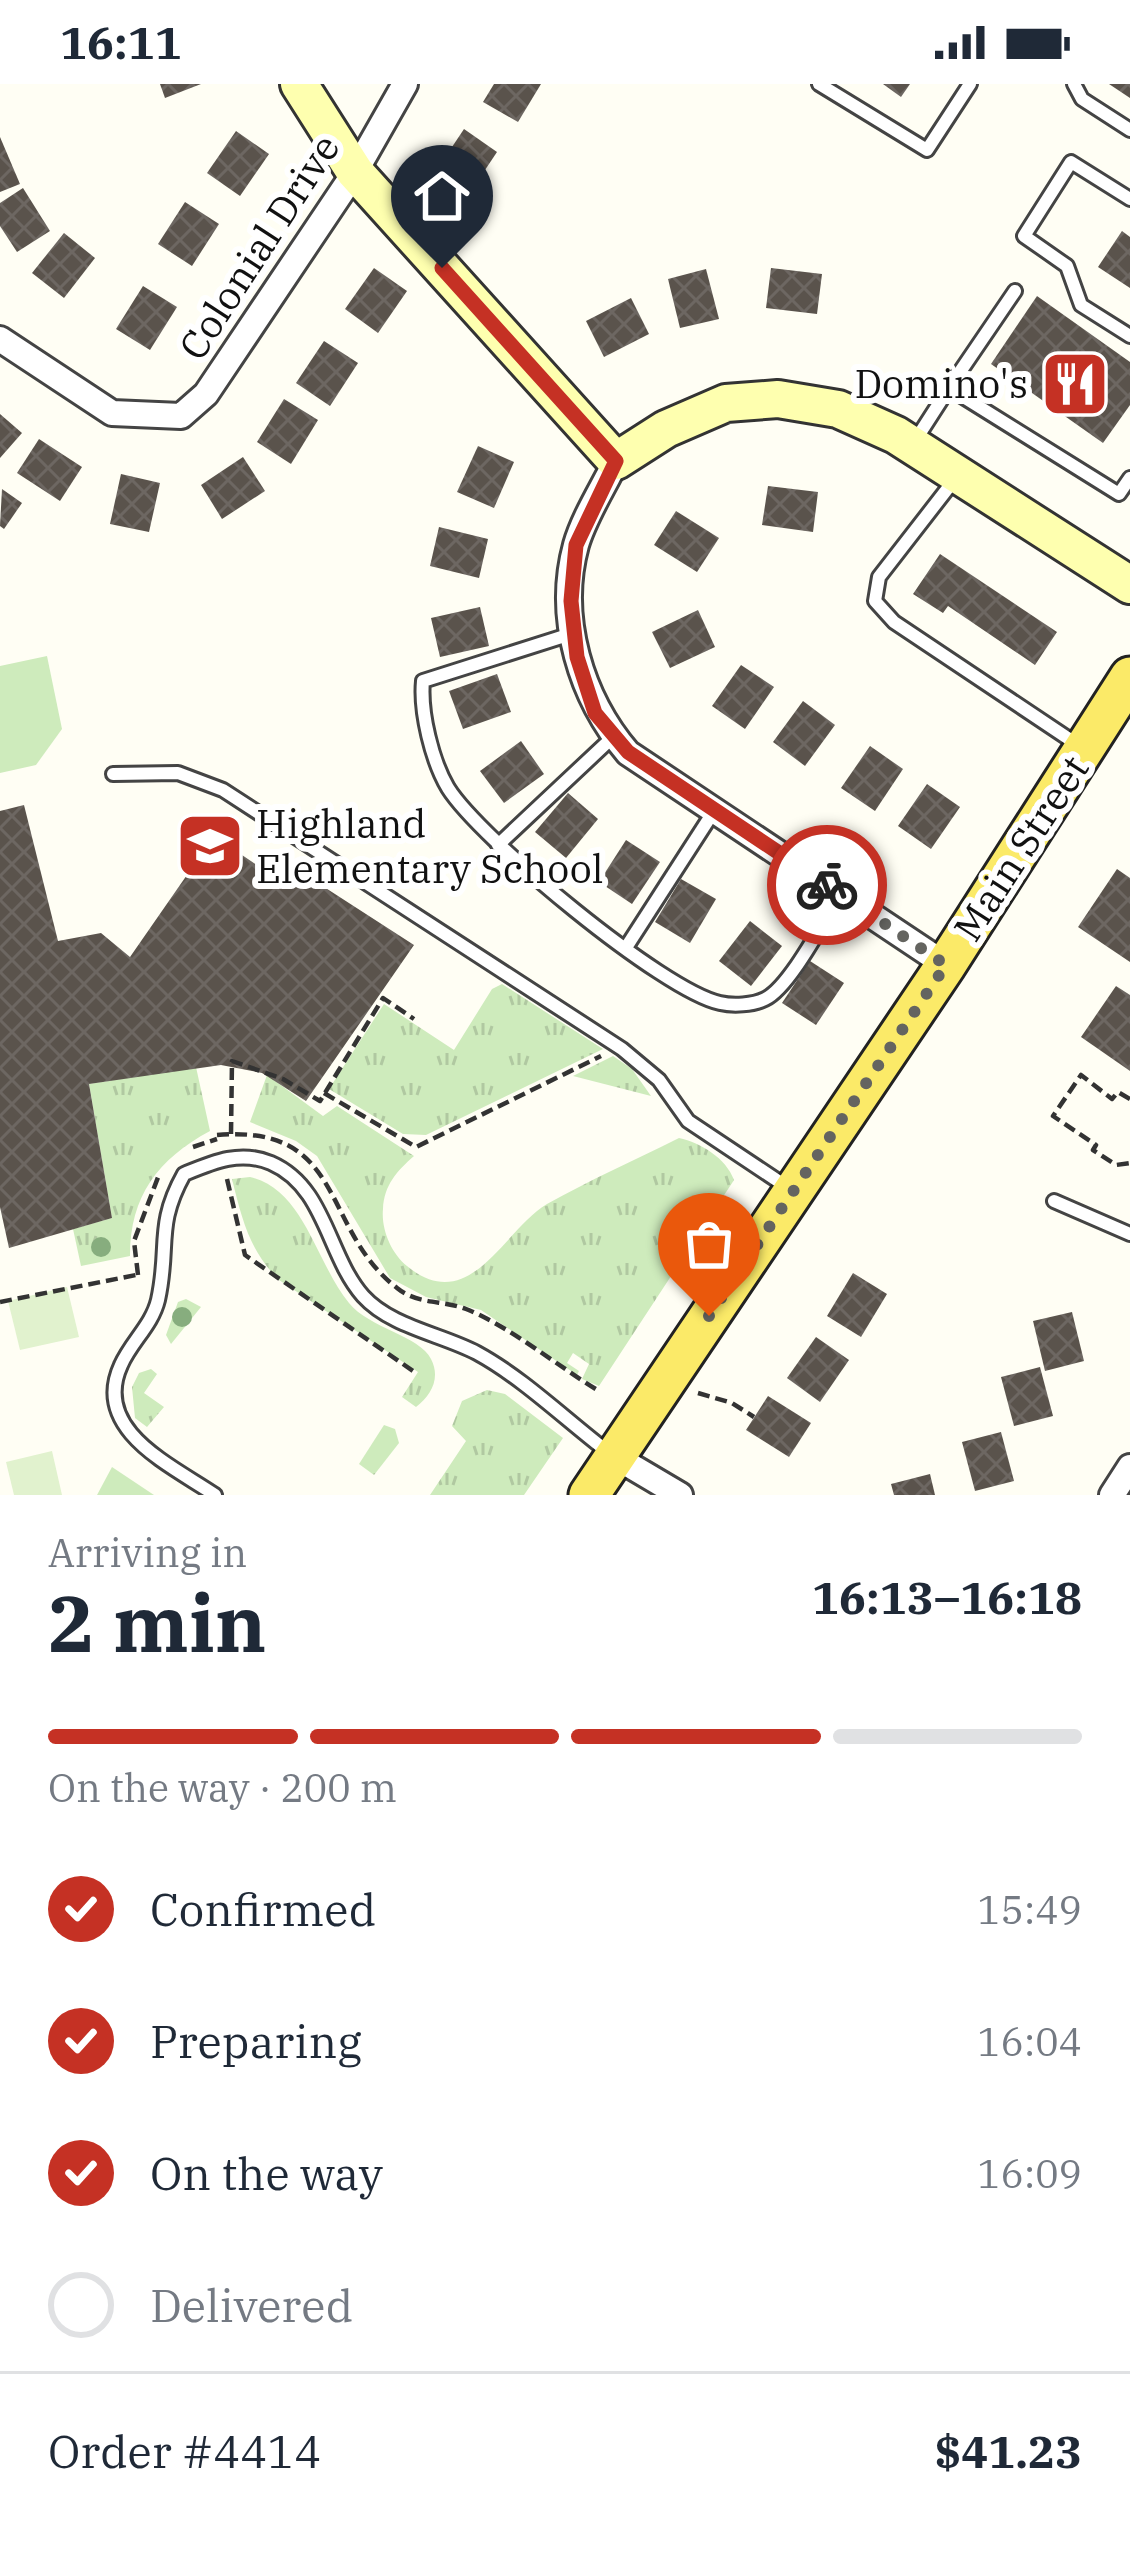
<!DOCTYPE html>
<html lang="en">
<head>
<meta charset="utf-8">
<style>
  body { margin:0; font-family:"IBM Plex Serif",serif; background:#f6f6f7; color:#1f2937; height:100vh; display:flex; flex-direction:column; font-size:45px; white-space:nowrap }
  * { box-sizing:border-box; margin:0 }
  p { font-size:39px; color:#747a83 }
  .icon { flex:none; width:66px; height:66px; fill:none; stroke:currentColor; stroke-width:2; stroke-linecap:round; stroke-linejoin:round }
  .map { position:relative; height:1411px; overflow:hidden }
  .drawer { display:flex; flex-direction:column; background:#fff; flex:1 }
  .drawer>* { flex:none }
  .pin { position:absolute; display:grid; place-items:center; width:102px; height:102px; color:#fff; margin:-123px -51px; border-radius:50% 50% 50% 0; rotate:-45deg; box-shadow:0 0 12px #0007 }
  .pin .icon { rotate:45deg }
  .courier { position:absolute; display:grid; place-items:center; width:120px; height:120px; margin:-60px; border:9px solid #c53124; border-radius:50%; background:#fff; color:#222; box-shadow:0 3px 15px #0007 }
  .summary em { font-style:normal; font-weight:800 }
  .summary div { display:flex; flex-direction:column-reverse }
  .summary { display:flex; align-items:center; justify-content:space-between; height:204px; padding:0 48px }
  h1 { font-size:78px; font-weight:800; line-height:90px }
  .bar { display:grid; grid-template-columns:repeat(4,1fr); gap:18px 12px; align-content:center; height:144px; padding:0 48px }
  .bar i { height:15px; border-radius:9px; background:#e0e1e3 }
  .bar .selected { background:#c53124 }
  .bar p { grid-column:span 4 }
  .line { display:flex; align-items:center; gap:30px; padding:0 48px; border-top:3px solid #e0e1e3 }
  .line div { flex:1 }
  ol { padding:0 48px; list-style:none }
  li { display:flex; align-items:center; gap:36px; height:132px }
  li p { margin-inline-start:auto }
  li .icon { padding:12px; border-radius:50%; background:#c53124; color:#fff; stroke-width:4 }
  li:last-child { color:#747a83 }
  li i { width:66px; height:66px; border:6px solid #e0e1e3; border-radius:50% }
  .status { display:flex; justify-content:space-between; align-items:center; height:84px; padding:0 60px; background:#fff; direction:ltr }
  .status svg { height:33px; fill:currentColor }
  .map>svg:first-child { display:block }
  .grass { fill:url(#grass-tufts) }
  .park { fill:#ceebbc }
  .pitch { fill:#e1f2ce }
  .building { fill:url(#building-cross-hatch) }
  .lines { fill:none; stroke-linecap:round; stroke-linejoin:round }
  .lane-casing { stroke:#444; stroke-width:18 }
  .street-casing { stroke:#444; stroke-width:30 }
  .secondary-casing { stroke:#333; stroke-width:42 }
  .primary-casing { stroke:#222; stroke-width:45 }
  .path { stroke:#333; stroke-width:4.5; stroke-dasharray:12 6; stroke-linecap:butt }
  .lane { stroke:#fff; stroke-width:12 }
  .street { stroke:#fff; stroke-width:24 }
  .secondary { stroke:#feffaf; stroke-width:36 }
  .primary { stroke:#fbea68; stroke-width:39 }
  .tree { fill:#87ad7e }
  .done { stroke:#646460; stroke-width:12; stroke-dasharray:0 21.6 }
  .route { stroke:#c53124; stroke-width:15 }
  .labels { text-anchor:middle; stroke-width:12; stroke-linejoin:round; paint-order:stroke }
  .street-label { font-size:39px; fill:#111; stroke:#fff }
  .poi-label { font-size:39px; fill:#111; stroke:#fff; text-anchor:end }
</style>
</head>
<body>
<div class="status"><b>16:11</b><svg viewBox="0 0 49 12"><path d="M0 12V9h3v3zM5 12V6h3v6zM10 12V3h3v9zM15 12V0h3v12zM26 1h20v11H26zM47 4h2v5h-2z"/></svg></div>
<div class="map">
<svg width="1130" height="1411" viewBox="0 0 1130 1411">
  <defs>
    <pattern id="grass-tufts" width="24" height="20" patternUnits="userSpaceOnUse" patternTransform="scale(3)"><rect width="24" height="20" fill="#ceebbc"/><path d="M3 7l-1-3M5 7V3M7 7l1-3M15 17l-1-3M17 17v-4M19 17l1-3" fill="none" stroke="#b0c8a1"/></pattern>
    <pattern id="building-cross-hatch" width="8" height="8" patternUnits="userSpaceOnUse" patternTransform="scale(3)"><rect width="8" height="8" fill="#5a534c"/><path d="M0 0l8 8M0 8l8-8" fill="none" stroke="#6d6762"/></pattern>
  </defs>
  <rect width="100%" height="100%" fill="#fffef4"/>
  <g class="grass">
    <polygon points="502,900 603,965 426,1051 403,1050 329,1005 384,920 454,966 492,905"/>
    <polygon points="613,972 632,985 651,1012 573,992"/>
    <path d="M 196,983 L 210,1047 C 158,1075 130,1112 130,1172 L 81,1182 L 73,1145 L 112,1134 L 89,1000 Z"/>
    <path d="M 267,991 L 323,1032 L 337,1022 L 414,1072 C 397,1087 384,1101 383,1125 C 381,1145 391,1169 407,1182 C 470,1234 504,1145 547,1120 C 590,1096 635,1076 679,1054 C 701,1059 726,1074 734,1096 L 599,1302 L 582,1295 L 589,1280 L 573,1269 L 567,1279 L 579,1287 L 577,1291 L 481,1226 L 426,1213 L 390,1194 L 317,1072 L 296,1057 L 250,1038 Z"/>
    <path d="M 250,1093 C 304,1105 316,1179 349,1219 C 369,1244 420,1252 431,1275 C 441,1294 431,1312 416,1323 L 402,1313 L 418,1288 L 279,1196 C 249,1166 242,1135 232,1095 Z"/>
    <polygon points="186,1215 201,1223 171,1260 166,1251 178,1218"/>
    <polygon points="151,1285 157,1290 144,1309 164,1323 147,1343 135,1334 132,1303 139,1289"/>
    <polygon points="487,1306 505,1310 563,1354 524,1411 430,1411 466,1357 452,1342 462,1317"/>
    <polygon points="384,1341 395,1345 399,1359 374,1391 359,1380"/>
    <polygon points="112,1383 154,1411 97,1411"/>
  </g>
  <polygon class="park" points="47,572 62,645 36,681 0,689 0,582"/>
  <g class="pitch">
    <polygon points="67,1203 79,1253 20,1266 8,1217"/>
    <polygon points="52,1367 62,1411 14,1411 6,1378"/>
  </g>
  <g class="building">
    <polygon points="160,0 201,0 165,14"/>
    <polygon points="494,0 541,0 518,38 483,18"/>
    <polygon points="883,0 910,0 901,13"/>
    <polygon points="1109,0 1130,0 1130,14"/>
    <polygon points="464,45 497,68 469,110 436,87"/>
    <polygon points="236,47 269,70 240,112 207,89"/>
    <polygon points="0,53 20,100 0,108"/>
    <polygon points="23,104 50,147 17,168 0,142 0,119"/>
    <polygon points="185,118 219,140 192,182 158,160"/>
    <polygon points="1122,147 1130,153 1130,204 1098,183"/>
    <polygon points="64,149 95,174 64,214 32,189"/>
    <polygon points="374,184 407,207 378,249 345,225"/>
    <polygon points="771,184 822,190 817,230 766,224"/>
    <polygon points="706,185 719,235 680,244 668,195"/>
    <polygon points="143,202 177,223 150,266 116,245"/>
    <polygon points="1037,212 1130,278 1130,321 1103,359 991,280"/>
    <polygon points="631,214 649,250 604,273 586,237"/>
    <polygon points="324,257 358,279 330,322 296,299"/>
    <polygon points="284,315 318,336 291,380 257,358"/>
    <polygon points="0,330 22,349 0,374"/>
    <polygon points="39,355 82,383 60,417 17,389"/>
    <polygon points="478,362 514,378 494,424 457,408"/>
    <polygon points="243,373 265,407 222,435 201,401"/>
    <polygon points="121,390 160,399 149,448 110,440"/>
    <polygon points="768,402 818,408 813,448 762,441"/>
    <polygon points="2,405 22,419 4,445 0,442"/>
    <polygon points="676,427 719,454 697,488 654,461"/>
    <polygon points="439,443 488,455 479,494 430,482"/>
    <polygon points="940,470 1057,548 1035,581 948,522 943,529 913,510"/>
    <polygon points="480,523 489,562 440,573 431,534"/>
    <polygon points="698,526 715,563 670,584 652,548"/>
    <polygon points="741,581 774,603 745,645 712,622"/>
    <polygon points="497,590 511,628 463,645 449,607"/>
    <polygon points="803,617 835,641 805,682 773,658"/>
    <polygon points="521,657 544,690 504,719 480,687"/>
    <polygon points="870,662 903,685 875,727 841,704"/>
    <polygon points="927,700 960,723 931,765 898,742"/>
    <polygon points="568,709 598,735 566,774 535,748"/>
    <polygon points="24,721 58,857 101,849 130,873 214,752 261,784 273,770 414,861 306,1017 262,989 221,981 89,1000 112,1134 9,1164 0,1123 0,727"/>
    <polygon points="626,756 660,778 632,820 599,798"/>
    <polygon points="1117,785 1130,794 1130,878 1078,843"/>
    <polygon points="681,795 716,815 690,859 655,838"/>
    <polygon points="750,837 782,862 751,902 719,877"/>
    <polygon points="810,877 844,899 816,941 782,919"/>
    <polygon points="1116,902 1130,911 1130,987 1081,953"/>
    <polygon points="853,1189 887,1210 861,1253 827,1232"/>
    <polygon points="1072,1228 1084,1277 1045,1287 1033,1237"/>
    <polygon points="816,1253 849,1276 820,1318 787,1294"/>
    <polygon points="1040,1283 1053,1332 1014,1342 1001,1293"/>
    <polygon points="768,1312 811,1339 789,1373 746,1346"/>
    <polygon points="1001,1348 1014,1397 975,1407 962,1358"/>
    <polygon points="930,1390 935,1411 894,1411 891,1400"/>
  </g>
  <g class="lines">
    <g class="lane-casing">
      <g id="lane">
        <polyline points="819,0 927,66 970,0"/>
        <polyline points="1074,0 1082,15 1130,46"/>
        <polyline points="1130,115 1071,78 1024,152 1067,182 1081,221 1130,252"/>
        <polyline points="949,304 1015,207"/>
        <polyline points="913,360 949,304 1119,410 1130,394"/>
        <polyline points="955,395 879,493 875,517 894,538 1078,661"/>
        <path d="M 574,549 L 423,597 C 420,628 432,677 448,704 C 480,755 663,907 720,919 C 733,922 753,921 765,915 C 790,903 824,836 840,811"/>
        <polyline points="113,690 178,689 223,706 622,965 659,996 688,1037 787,1103"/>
        <polyline points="498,761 614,652"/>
        <polyline points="627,862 714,727"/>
        <polyline points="1054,1117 1130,1150"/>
        <path d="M 215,1411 C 171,1381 91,1346 121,1281 C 131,1258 152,1241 158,1216 C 170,1162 155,1142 184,1090 C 213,1078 240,1066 271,1079 C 326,1103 327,1171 363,1212 C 391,1243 441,1250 477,1269 C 523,1294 566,1336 608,1368"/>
      </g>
    </g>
    <g class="street-casing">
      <g id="street">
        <polyline points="0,255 112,329 181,332 206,310 355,88 405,0"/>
        <path d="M 616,377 C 603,404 584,433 576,461 C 556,534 581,614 628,669 L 946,881"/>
        <polyline points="614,1372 680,1411"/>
        <polyline points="1112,1411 1130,1383"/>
      </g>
    </g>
    <g class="secondary-casing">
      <polyline id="secondary" points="299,0 355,88 616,377 666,345 726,319 778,315 838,325 896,351 1130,501"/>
    </g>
    <g class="primary-casing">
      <polyline id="primary" points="589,1411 946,881 1130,593"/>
    </g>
    <g class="path">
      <polyline points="324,1009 416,1063 601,972"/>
      <polyline points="1130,1015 1118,1008 1112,1015 1081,991 1053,1032 1096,1061 1093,1066 1116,1081 1130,1079"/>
      <polyline points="231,1050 232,977 283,995 320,1017 383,914 414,935"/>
      <path d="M 217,1051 C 347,1040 320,1145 397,1204 C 418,1221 443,1216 466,1225 C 509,1242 559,1283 599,1307"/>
      <polyline points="193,1063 217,1055"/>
      <polyline points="227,1095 245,1171 416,1289"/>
      <polyline points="138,1191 134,1157 160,1088"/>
      <polyline points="0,1218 136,1191"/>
      <polyline points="698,1309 732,1319 754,1333"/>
    </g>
    <use href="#lane" class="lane"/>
    <use href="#street" class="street"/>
    <use href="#secondary" class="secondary"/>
    <use href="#primary" class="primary"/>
  </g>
  <g class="tree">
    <circle cx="101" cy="1163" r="10"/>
    <circle cx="182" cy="1233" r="10"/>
  </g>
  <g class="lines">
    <polyline class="done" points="709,1232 946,881 827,801"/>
    <polyline class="route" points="442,184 616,377 576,461 571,517 577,573 595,629 628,668 827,801"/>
  </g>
  <defs>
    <g id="restaurant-square" transform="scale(3.45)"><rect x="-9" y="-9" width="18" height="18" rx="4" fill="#c53124" stroke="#fff"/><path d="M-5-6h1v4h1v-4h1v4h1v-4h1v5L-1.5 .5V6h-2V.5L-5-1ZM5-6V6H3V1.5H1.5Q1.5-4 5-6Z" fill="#fff"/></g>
    <g id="school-square" transform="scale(3.45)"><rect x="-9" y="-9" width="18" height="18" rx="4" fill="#c53124" stroke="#fff"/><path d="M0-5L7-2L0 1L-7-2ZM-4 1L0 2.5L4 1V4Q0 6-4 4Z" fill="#fff"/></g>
  </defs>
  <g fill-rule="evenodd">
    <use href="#restaurant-square" x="1075" y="300"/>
    <use href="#school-square" x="210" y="762"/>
  </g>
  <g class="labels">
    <g class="street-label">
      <text transform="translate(259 163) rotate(-57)" y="14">Colonial Drive</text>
      <text transform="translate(1021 764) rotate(-57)" y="14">Main Street</text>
    </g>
    <g class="poi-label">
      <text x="1028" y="314">Domino's</text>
      <text x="256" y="754" text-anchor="start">Highland<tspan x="256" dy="45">Elementary School</tspan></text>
    </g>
  </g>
</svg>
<div class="pin" style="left:709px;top:1232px;background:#ea580c"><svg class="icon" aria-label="bag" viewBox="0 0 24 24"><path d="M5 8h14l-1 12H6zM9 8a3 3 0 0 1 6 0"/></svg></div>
<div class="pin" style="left:442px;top:184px;background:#1f2937"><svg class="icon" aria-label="home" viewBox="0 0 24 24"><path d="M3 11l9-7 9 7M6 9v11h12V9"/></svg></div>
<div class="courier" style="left:827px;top:801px"><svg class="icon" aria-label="bike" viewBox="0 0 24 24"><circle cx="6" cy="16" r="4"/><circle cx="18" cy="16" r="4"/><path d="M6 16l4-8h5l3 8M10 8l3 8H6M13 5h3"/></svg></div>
</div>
<section class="drawer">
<div class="summary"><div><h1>2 min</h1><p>Arriving in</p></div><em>16:13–16:18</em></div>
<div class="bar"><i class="selected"></i><i class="selected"></i><i class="selected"></i><i></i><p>On the way · 200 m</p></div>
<ol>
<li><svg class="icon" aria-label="check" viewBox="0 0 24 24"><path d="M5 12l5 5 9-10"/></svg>Confirmed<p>15:49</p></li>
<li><svg class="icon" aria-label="check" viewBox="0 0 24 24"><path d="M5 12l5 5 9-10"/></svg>Preparing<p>16:04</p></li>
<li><svg class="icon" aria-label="check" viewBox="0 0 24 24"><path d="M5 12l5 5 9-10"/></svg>On the way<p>16:09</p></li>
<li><i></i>Delivered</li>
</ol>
<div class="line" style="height:156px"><div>Order #4414</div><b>$41.23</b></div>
</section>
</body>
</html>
